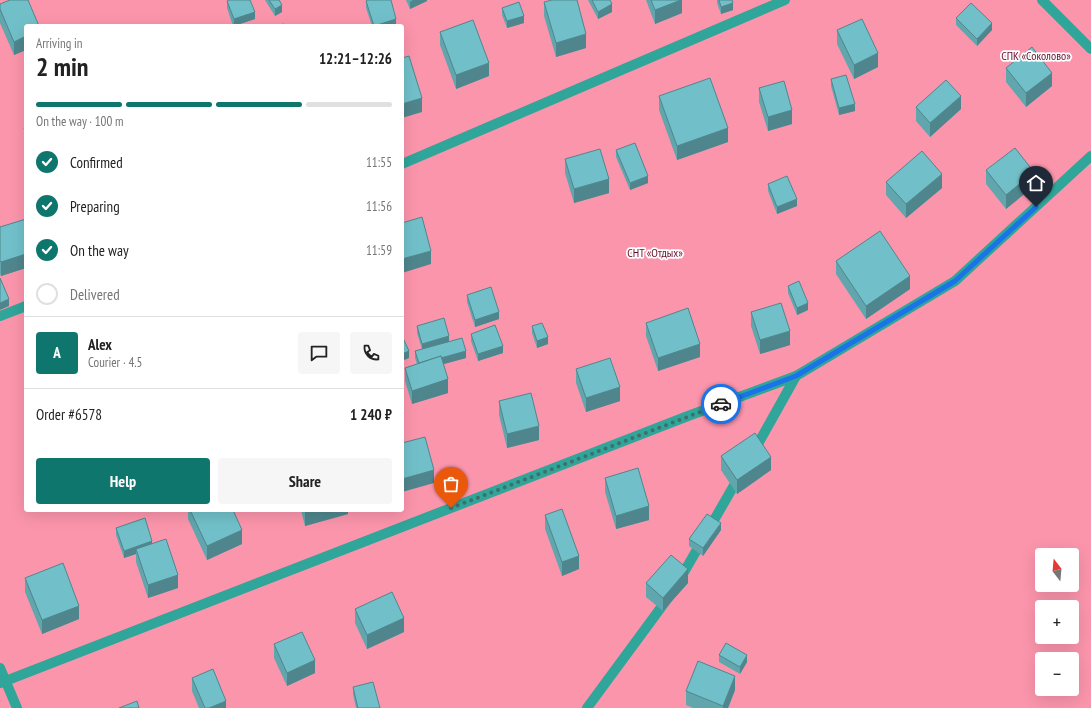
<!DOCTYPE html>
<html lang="en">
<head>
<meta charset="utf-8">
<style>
  body { margin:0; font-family:"PT Sans Narrow",sans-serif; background:#f6f6f6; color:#222; height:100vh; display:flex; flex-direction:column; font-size:15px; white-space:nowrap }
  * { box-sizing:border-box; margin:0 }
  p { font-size:13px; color:#767676 }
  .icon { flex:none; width:22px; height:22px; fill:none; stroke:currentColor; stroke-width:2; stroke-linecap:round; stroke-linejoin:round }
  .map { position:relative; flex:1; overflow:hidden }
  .side { position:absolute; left:24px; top:24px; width:380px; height:488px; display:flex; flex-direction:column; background:#fff; border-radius:4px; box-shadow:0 4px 16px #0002 }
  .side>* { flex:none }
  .needle { width:26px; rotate:344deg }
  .controls { position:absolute; left:1035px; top:548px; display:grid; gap:8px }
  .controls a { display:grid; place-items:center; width:44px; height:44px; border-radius:4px; background:#fff; box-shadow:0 4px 16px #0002; font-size:20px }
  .pin { position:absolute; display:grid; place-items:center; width:34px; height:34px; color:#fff; margin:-41px -17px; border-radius:50% 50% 50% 0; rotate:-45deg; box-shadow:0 0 4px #0007 }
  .pin .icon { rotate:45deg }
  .courier { position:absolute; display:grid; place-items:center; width:40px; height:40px; margin:-20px; border:3px solid #1a73e8; border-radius:50%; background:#fff; color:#222; box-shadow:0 1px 5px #0007 }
  .head em { font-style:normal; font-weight:800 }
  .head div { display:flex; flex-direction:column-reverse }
  .head { display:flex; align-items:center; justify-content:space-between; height:68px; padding:0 12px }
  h1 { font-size:26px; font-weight:800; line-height:30px }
  .bar { display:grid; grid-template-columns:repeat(4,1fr); gap:6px 4px; align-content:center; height:48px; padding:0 12px }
  .bar i { height:5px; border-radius:3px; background:#e0e0e0 }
  .bar .on { background:#0f766e }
  .bar p { grid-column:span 4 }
  .line { display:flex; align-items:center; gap:10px; padding:0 12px; border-top:1px solid #e0e0e0 }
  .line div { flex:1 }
  .round { display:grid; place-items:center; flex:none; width:42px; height:42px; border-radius:4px; background:#f6f6f6 }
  ol { padding:0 12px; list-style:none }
  li { display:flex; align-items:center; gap:12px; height:44px }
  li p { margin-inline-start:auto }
  li .icon { padding:4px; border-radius:50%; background:#0f766e; color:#fff; stroke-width:4 }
  li:last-child { color:#767676 }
  li i { width:22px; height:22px; border:2px solid #e0e0e0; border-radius:50% }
  .primary-button { display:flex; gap:8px; margin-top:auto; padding:8px 12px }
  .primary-button a { flex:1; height:46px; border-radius:4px; background:#0f766e; color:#fff; font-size:16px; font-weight:800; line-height:46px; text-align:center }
  .primary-button a+a { background:#f6f6f6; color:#222 }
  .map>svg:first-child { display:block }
  .green { fill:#fb95ac; fill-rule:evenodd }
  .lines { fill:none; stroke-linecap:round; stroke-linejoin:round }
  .service { stroke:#30a59a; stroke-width:10 }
  .minor { stroke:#30a59a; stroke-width:10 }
  .wall { fill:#61a5ad }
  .shaded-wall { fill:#4f868d }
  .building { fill:#71c0c9; stroke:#4f868d }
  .done { stroke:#3e706b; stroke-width:4; stroke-dasharray:0 7.2 }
  .route { stroke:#1a73e8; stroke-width:5 }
  .labels { text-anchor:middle; stroke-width:3.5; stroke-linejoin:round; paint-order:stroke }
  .park-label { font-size:12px; fill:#630e2d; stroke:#fff }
</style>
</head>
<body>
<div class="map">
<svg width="1091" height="708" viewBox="0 0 1091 708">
  <rect width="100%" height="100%" fill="#adfcf2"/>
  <path class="green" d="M 0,0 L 1091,0 L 1091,708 L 0,708 ZM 26,26 L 402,26 L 402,510 L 26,510 ZM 1042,555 L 1072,555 L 1072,585 L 1042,585 ZM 1042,607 L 1072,607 L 1072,637 L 1042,637 ZM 1042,659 L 1072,659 L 1072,689 L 1042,689 Z"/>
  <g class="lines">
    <g class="service">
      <polyline points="1042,0 1091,49"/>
      <polyline points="402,164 785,0"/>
      <polyline points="0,316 26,306"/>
      <polyline points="754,451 796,376"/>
      <polyline points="680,579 740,475"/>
      <polyline points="0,668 17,708"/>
      <polyline points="587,708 668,598"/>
    </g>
    <polyline class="minor" points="0,683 688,416 796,376 955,281 1091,156"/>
  </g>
  <g class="wall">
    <polygon points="265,0 279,0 282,12 275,16"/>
    <polygon points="406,0 427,0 427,1 410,9"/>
    <polygon points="588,0 610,0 612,12 598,19"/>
    <polygon points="646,0 682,0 682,13 655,24"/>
    <polygon points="717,0 732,0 733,10 721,14 717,3"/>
    <polygon points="227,1 255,19 233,26 227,8"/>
    <polygon points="366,1 396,26 372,26 366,8"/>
    <polygon points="544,2 586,48 556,57 544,16"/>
    <polygon points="0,4 26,26 26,50 14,55 0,23"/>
    <polygon points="502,8 524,23 507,28 502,15"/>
    <polygon points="956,18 992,30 977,46 956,25"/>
    <polygon points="837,30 878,67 854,79 837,44"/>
    <polygon points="440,32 489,76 456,89 440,45"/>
    <polygon points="1006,68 1052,86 1026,107 1006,82"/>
    <polygon points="831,79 855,111 839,115 831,86"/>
    <polygon points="759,88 792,124 768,131 759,102"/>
    <polygon points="659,96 728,142 677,160 659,110"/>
    <polygon points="916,107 961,109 930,137 916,121"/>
    <polygon points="26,127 26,146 24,142 24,128"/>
    <polygon points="616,150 648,183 630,190 616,157"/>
    <polygon points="565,159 609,193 574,203 565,173"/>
    <polygon points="986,170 1034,186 1006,209 986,184"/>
    <polygon points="886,182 942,188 906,218 886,195"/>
    <polygon points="768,184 797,206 777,214 768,191"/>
    <polygon points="26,219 26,268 1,276 0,274 0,227"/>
    <polygon points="836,261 910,289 866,319 836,274"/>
    <polygon points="788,286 808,310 797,315 788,293"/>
    <polygon points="467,295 499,319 475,327 467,302"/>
    <polygon points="751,312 790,345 760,354 751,326"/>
    <polygon points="646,323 700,357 658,371 646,336"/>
    <polygon points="417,326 449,342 466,358 443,364 448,393 412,404 405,381 405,368 417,364 415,358 415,351 422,349 417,333"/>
    <polygon points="532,326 548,344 537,348 532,333"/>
    <polygon points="471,334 503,353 478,361 471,341"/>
    <polygon points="576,369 620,401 586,412 576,383"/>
    <polygon points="499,401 539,440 507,448 499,415"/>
    <polygon points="721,456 771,470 737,494 721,470"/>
    <polygon points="605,478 649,520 616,529 605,492"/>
    <polygon points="188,510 233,510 242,544 207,560 188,519"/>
    <polygon points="301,510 348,510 348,514 305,526"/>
    <polygon points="545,515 579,569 562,576 545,529"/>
    <polygon points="116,528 152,543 178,588 148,598 136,562 136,554 124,558 116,535"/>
    <polygon points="721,530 703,556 689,546 689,539"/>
    <polygon points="25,578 79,619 42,634 25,592"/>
    <polygon points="646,583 688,583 663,611 646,597"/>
    <polygon points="355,609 404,632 367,649 355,623"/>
    <polygon points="274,644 315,673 287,686 274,658"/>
    <polygon points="719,655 747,662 740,674 719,662"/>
    <polygon points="192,678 226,708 199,708 192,691"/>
    <polygon points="353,687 380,708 356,708 353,694"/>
    <polygon points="735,690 728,708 693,708 686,705 686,691"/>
  </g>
  <g class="shaded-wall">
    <polygon points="413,0 427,0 427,1 410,9 410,2"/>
    <polygon points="681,0 682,0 682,13 655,24 655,10"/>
    <polygon points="733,3 733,10 721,14 721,7"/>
    <polygon points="612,4 612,12 598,19 598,12"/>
    <polygon points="282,5 282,12 275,16 275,9"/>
    <polygon points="255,12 255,19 234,26 234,19"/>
    <polygon points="524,16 524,23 507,28 507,21"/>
    <polygon points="396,19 396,26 374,26"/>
    <polygon points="992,23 992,30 977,46 977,39"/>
    <polygon points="586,34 586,48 556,57 556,43"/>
    <polygon points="26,36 26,50 14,55 14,42"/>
    <polygon points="878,53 878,67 854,79 854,65"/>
    <polygon points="489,63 489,76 456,89 456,75"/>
    <polygon points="1052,73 1052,86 1026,107 1026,93"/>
    <polygon points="961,96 961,109 930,137 930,123"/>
    <polygon points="422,98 422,112 402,118 402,104"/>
    <polygon points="855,104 855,111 839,115 839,108"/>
    <polygon points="792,110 792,124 768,131 768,117"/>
    <polygon points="728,128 728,142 677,160 677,146"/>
    <polygon points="1034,172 1034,186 1006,209 1006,195"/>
    <polygon points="942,174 942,188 906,218 906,204"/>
    <polygon points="648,176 648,183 630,190 630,183"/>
    <polygon points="609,179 609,193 574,203 574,189"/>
    <polygon points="797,199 797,206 777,214 777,207"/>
    <polygon points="431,251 431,264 402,273 402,259"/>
    <polygon points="26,254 26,268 1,276 1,262"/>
    <polygon points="910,276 910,289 866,319 866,306"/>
    <polygon points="9,299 9,306 0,310 0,303"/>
    <polygon points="808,303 808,310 797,315 797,308"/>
    <polygon points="499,312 499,319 475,327 475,320"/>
    <polygon points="790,331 790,345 760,354 760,340"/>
    <polygon points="449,336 449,343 422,351 422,344"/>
    <polygon points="548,337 548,344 537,348 537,341"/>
    <polygon points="700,344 700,357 658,371 658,358"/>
    <polygon points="503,346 503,353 478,361 478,354"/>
    <polygon points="409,351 409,358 402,361 402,354"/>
    <polygon points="466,351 466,358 419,371 419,364"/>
    <polygon points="448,379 448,393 412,404 412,391"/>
    <polygon points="620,387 620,401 586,412 586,398"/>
    <polygon points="539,426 539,440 507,448 507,434"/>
    <polygon points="771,457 771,470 737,494 737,480"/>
    <polygon points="434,470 434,483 402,492 402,479"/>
    <polygon points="649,506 649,520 616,529 616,516"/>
    <polygon points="313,510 348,510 348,514 305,526 305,512"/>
    <polygon points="721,523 721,530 703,556 703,548"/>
    <polygon points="242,530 242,544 207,560 207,546"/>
    <polygon points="152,541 152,548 136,549 136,554 124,558 124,551"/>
    <polygon points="579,556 579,569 562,576 562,562"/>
    <polygon points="688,569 688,583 663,611 663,598"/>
    <polygon points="178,575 178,588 148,598 148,585"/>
    <polygon points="79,606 79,619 42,634 42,620"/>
    <polygon points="404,618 404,632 367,649 367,635"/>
    <polygon points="747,655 747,662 740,674 740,667"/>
    <polygon points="315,660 315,673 287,686 287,673"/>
    <polygon points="735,676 735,690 728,708 723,708 723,706"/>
    <polygon points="226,701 226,708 209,708"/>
  </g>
  <g class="building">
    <polygon points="10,0 28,0 39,26 26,26 26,36 14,42 0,9 0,4"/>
    <polygon points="229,0 250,0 255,12 234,19 227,1"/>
    <polygon points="269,0 279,0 282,5 275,9"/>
    <polygon points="368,0 391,0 396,19 374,26 366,1"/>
    <polygon points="552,0 577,0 586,34 556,43 544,2"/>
    <polygon points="592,0 610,0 612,4 598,12"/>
    <polygon points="651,0 681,0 655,10"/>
    <polygon points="719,0 732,0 733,3 721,7"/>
    <polygon points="519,2 524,16 507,21 502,8"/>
    <polygon points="971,3 992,23 977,39 956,18"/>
    <polygon points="862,19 878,53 854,65 837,30"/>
    <polygon points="473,20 489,63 456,75 440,32"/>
    <polygon points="284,24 284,26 276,26"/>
    <polygon points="1032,47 1052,73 1026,93 1006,68"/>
    <polygon points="409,56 422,98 402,104 402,58"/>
    <polygon points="846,75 855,104 839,108 831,79"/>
    <polygon points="710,78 728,128 677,146 659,96"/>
    <polygon points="946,80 961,96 930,123 916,107"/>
    <polygon points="784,81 792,110 768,117 759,88"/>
    <polygon points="26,127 26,133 24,128"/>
    <polygon points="635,143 648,176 630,183 616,150"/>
    <polygon points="1015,148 1034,172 1006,195 986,170"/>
    <polygon points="600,149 609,179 574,189 565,159"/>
    <polygon points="922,151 942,174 906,204 886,182"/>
    <polygon points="787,176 797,199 777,207 768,184"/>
    <polygon points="422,217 431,251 402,259 402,223"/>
    <polygon points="26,219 26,254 1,262 0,261 0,227"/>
    <polygon points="880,231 910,276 866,306 836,261"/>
    <polygon points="0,278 9,299 0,303"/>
    <polygon points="799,281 808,303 797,308 788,286"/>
    <polygon points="491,287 499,312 475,320 467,295"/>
    <polygon points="781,303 790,331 760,340 751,312"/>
    <polygon points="688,308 700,344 658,358 646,323"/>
    <polygon points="444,318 449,336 422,344 417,326"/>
    <polygon points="542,323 548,337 537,341 532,326"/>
    <polygon points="495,325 503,346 478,354 471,334"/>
    <polygon points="402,336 409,351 402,354"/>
    <polygon points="462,338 466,351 441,358 441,356 419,363 415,351"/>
    <polygon points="441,356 448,379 412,391 405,368"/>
    <polygon points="610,358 620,387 586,398 576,369"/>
    <polygon points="531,393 539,426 507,434 499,401"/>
    <polygon points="755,433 771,457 737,480 721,456"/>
    <polygon points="425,437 434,470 402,479 402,443"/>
    <polygon points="638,468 649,506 616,516 605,478"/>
    <polygon points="562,509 579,556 562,562 545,515"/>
    <polygon points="190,510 233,510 242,530 207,546"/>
    <polygon points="304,510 313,510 305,512"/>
    <polygon points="707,514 721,523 703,548 689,539"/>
    <polygon points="145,518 152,541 124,551 116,528"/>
    <polygon points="166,539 178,575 148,585 136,549"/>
    <polygon points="671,555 688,569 663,598 646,583"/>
    <polygon points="63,563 79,606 42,620 25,578"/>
    <polygon points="392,592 404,618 367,635 355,609"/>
    <polygon points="302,632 315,660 287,673 274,644"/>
    <polygon points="726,643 747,655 740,667 719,655"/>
    <polygon points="698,661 735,676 723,706 686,691"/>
    <polygon points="213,669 226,701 209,708 205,708 192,678"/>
    <polygon points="373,682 380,708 358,708 353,687"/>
    <polygon points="137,701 139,708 119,708"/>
  </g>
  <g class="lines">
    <polyline class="done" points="451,508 721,404"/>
    <polyline class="route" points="721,404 796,376 955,281 1036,207"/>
  </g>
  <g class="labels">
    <g class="park-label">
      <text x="1036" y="60">СПК «Соколово»</text>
      <text x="655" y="257">СНТ «Отдых»</text>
    </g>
  </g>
</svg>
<div class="controls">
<a><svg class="needle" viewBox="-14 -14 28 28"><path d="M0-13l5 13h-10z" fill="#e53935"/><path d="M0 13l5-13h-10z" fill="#767676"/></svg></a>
<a>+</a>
<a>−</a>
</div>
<div class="pin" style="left:451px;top:508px;background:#ea580c"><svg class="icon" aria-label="bag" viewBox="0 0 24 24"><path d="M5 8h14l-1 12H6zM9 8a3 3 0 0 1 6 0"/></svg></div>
<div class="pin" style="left:1036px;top:207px;background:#1f2937"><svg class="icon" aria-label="home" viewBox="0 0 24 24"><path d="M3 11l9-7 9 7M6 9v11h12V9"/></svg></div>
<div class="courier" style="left:721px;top:404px"><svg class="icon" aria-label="car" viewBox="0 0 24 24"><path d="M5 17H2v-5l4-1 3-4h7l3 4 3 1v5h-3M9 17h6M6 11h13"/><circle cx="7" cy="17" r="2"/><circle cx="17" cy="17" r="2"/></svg></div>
<section class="side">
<div class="head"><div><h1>2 min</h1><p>Arriving in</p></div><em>12:21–12:26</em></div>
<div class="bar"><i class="on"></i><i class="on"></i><i class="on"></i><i></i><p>On the way · 100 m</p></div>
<ol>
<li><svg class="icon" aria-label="check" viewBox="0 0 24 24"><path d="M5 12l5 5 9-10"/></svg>Confirmed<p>11:55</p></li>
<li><svg class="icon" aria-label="check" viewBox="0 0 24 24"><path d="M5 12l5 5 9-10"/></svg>Preparing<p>11:56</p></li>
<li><svg class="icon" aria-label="check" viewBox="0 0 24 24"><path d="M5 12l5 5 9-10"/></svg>On the way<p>11:59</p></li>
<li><i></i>Delivered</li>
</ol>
<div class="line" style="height:72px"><b class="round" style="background:#0f766e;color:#fff">A</b><div><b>Alex</b><p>Courier · 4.5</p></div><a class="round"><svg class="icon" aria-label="chat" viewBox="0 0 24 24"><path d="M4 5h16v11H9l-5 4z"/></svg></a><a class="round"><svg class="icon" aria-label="phone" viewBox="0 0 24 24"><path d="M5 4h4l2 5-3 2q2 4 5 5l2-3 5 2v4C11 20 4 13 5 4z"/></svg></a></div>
<div class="line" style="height:52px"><div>Order #6578</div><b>1 240 ₽</b></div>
<div class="primary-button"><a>Help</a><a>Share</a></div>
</section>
</div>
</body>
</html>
